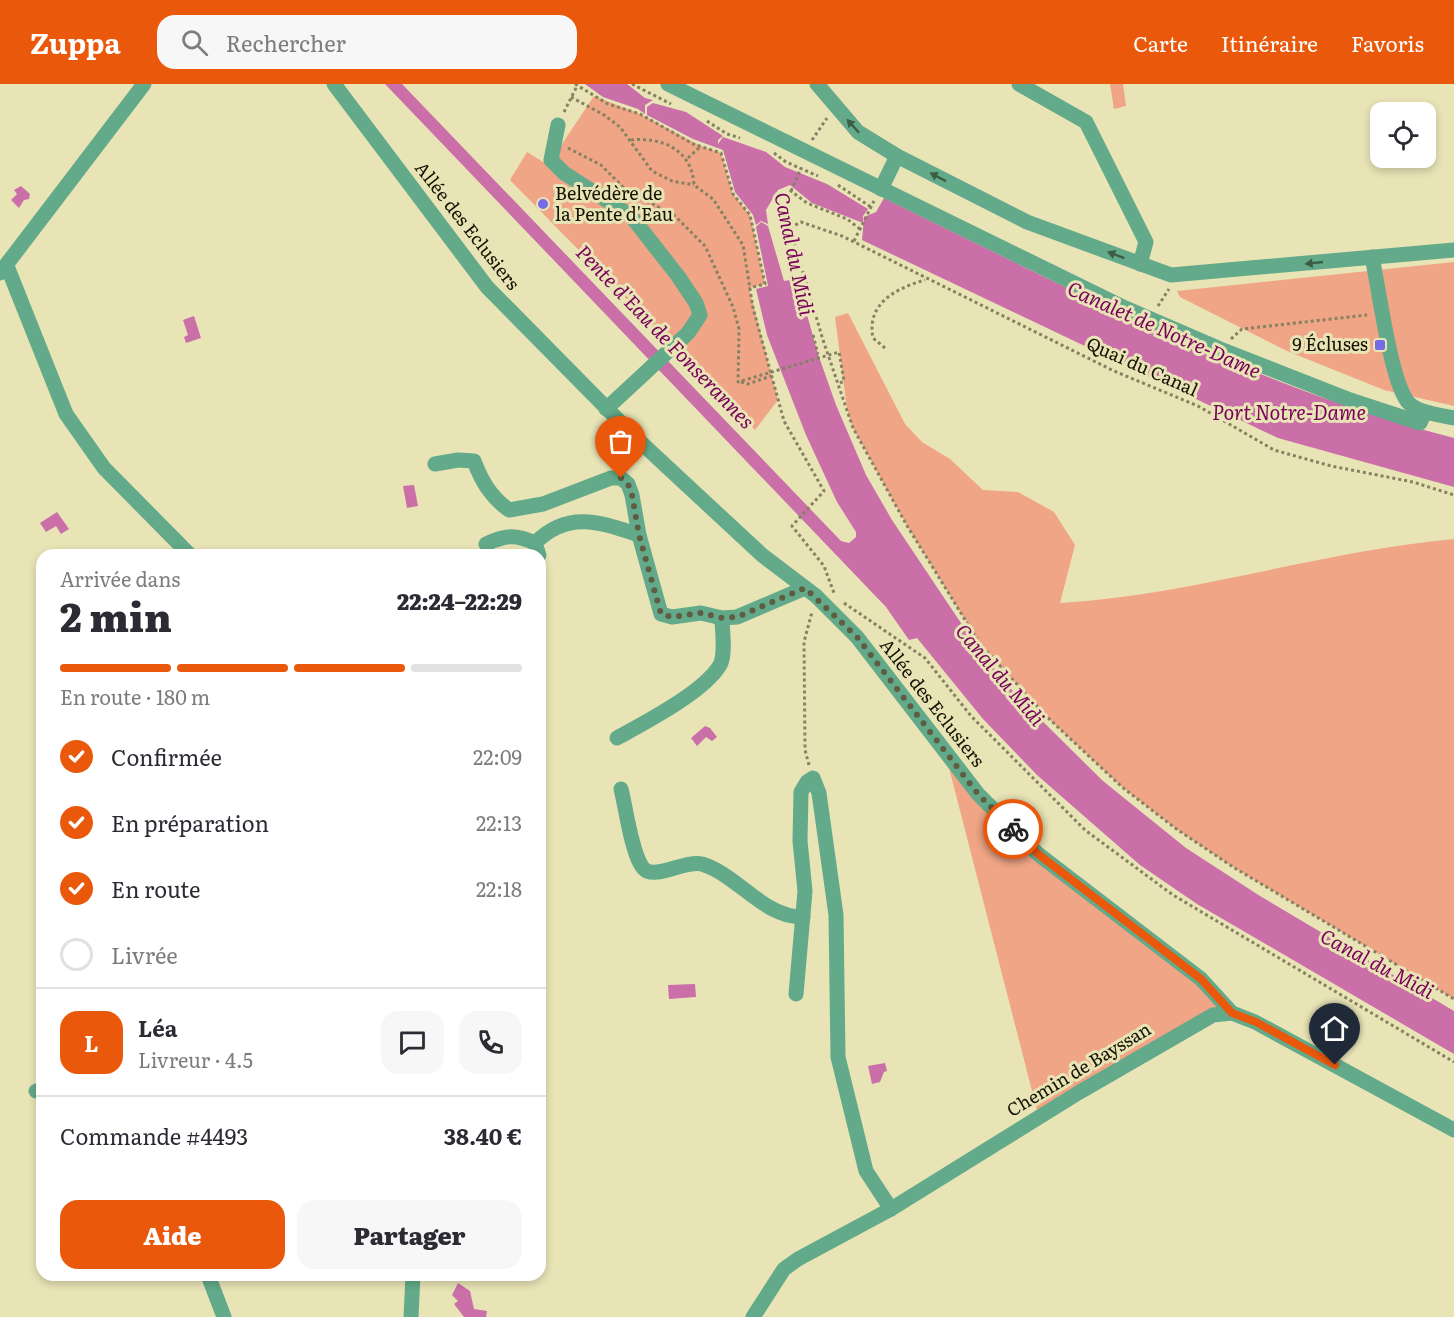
<!DOCTYPE html>
<html lang="fr">
<head>
<meta charset="utf-8">
<style>
  body { margin:0; font-family:Literata,serif; background:#f7f7f7; color:#2b2b33; height:100vh; display:flex; flex-direction:column; font-size:22px; white-space:nowrap }
  * { box-sizing:border-box; margin:0 }
  p { font-size:20px; color:#7c7c81 }
  .icon { flex:none; width:33px; height:33px; fill:none; stroke:currentColor; stroke-width:2; stroke-linecap:round; stroke-linejoin:round }
  .map { position:relative; flex:1; overflow:hidden }
  .side { position:absolute; left:36px; top:465px; width:510px; height:732px; display:flex; flex-direction:column; background:#fff; border-radius:18px; box-shadow:0 3px 9px #0003 }
  .side>* { flex:none }
  .tools { position:absolute; left:1370px; top:18px; display:grid; gap:12px }
  .tools a { display:grid; place-items:center; width:66px; height:66px; border-radius:12px; background:#fff; box-shadow:0 3px 9px #0003; font-size:30px }
  .pin { position:absolute; display:grid; place-items:center; width:51px; height:51px; color:#fff; margin:-62px -26px; border-radius:50% 50% 50% 0; rotate:-45deg; box-shadow:0 0 6px #0007 }
  .pin .icon { rotate:45deg }
  .courier { position:absolute; display:grid; place-items:center; width:60px; height:60px; margin:-30px; border:4px solid #ea580c; border-radius:50%; background:#fff; color:#222; box-shadow:0 2px 8px #0007 }
  .head em { font-style:normal; font-weight:800 }
  .head div { display:flex; flex-direction:column-reverse }
  .head { display:flex; align-items:center; justify-content:space-between; height:102px; padding:0 24px }
  h1 { font-size:39px; font-weight:800; line-height:45px }
  .bar { display:grid; grid-template-columns:repeat(4,1fr); gap:9px 6px; align-content:center; height:72px; padding:0 24px }
  .bar i { height:8px; border-radius:4px; background:#e1e1e2 }
  .bar .current { background:#ea580c }
  .bar p { grid-column:span 4 }
  .line { display:flex; align-items:center; gap:15px; padding:0 24px; border-top:2px solid #e1e1e2 }
  .line div { flex:1 }
  .round { display:grid; place-items:center; flex:none; width:63px; height:63px; border-radius:18px; background:#f7f7f7 }
  ol { padding:0 24px; list-style:none }
  li { display:flex; align-items:center; gap:18px; height:66px }
  li p { margin-inline-start:auto }
  li .icon { padding:6px; border-radius:50%; background:#ea580c; color:#fff; stroke-width:4 }
  li:last-child { color:#7c7c81 }
  li i { width:33px; height:33px; border:3px solid #e1e1e2; border-radius:50% }
  .button { display:flex; gap:12px; margin-top:auto; padding:12px 24px }
  .button a { flex:1; height:69px; border-radius:18px; background:#ea580c; color:#fff; font-size:24px; font-weight:800; line-height:69px; text-align:center }
  .button a+a { background:#f7f7f7; color:#2b2b33 }
  header { display:flex; align-items:center; gap:36px; box-sizing:border-box; height:84px; padding:0 30px; background:#ea580c; color:#fff }
  header strong { font-size:28px }
  nav { display:flex; gap:33px; margin-inline-start:auto; font-size:21px }
  .search { width:420px; height:54px; background:#f7f7f7; display:flex; align-items:center; gap:15px; box-sizing:border-box; padding:0 21px; border-radius:18px; color:#7c7c81; font-size:22px }
  .map>svg:first-child { display:block }
  .green { fill:#f0a586 }
  .water { fill:#cb6fa8 }
  .lines { fill:none; stroke-linecap:round; stroke-linejoin:round }
  .path { stroke:#858262; stroke-width:3; stroke-dasharray:3 3; stroke-linecap:butt }
  .minor { stroke:#62aa89; stroke-width:15 }
  .oneway { fill:#3c5e46 }
  .done { stroke:#5f5c42; stroke-width:6; stroke-dasharray:0 10.8 }
  .route { stroke:#ea580c; stroke-width:8 }
  .poi-dot { fill:#756be6; stroke:#e8e4b6; stroke-width:2 }
  .labels { text-anchor:middle; stroke-width:6; stroke-linejoin:round; paint-order:stroke }
  .poi-label { font-size:18px; fill:#151304; stroke:#e8e4b6; text-anchor:start }
  .street-label { font-size:18px; fill:#151304; stroke:#e8e4b6 }
  .water-label { font-size:20px; font-style:italic; fill:#7a025a; stroke:#e8e4b6 }
</style>
</head>
<body>
<header>
<strong>Zuppa</strong>
<div class="search"><svg class="icon" aria-label="search" viewBox="0 0 24 24"><circle cx="10" cy="10" r="6"/><path d="M15 15l6 6"/></svg>Rechercher</div>
<nav><a>Carte</a><a>Itinéraire</a><a>Favoris</a></nav>
</header>
<div class="map">
<svg width="1454" height="1233" viewBox="0 0 1454 1233">
  <rect width="100%" height="100%" fill="#e8e4b6"/>
  <g class="green">
    <polygon points="1110,0 1123,0 1126,22 1114,25"/>
    <polygon points="594,12 640,30 701,62 721,69 733,110 750,131 765,200 749,204 778,316 755,346 510,96 527,68 548,81"/>
    <polygon points="1454,178 1454,322 1384,306 1287,267 1180,213 1177,207"/>
    <path d="M 848,229 L 905,340 L 922,358 L 950,375 L 983,406 L 1018,408 L 1054,428 L 1075,461 L 1060,519 C 1193,511 1321,467 1454,455 L 1454,915 L 1233,783 L 1175,744 L 1122,703 L 1046,632 L 980,560 L 906,440 L 853,344 L 847,325 L 835,233 Z"/>
    <polygon points="947,676 978,710 1232,929 1213,931 1039,1034"/>
  </g>
  <g class="water">
    <polygon points="385,0 402,0 841,457 849,459 856,453 856,448 837,418 806,351 767,251 756,205 768,202 756,143 761,138 768,142 784,197 797,195 818,270 836,321 866,391 892,436 975,560 1016,611 1103,697 1186,764 1260,812 1454,927 1454,970 1197,820 1140,781 1037,691 983,635 917,554 909,556 886,523"/>
    <polygon points="585,0 627,0 645,14 653,16 645,21 645,30 638,25 603,13"/>
    <polygon points="653,19 686,28 723,52 718,56 718,60 723,53 766,68 785,83 827,100 868,125 863,132 863,139 812,119 790,101 778,106 766,126 768,140 761,137 756,141 753,131 735,108 723,66 693,55 647,31 647,23"/>
    <polygon points="21,102 30,110 29,115 24,116 19,124 11,116 17,110 14,106"/>
    <path d="M 884,114 C 1069,204 1254,303 1454,354 L 1454,403 L 1278,354 L 862,156 L 864,133 L 876,128 Z"/>
    <polygon points="194,232 201,254 186,259 184,253 188,251 183,236"/>
    <polygon points="414,401 418,422 407,424 403,402"/>
    <polygon points="57,428 69,445 61,450 56,442 46,448 40,439"/>
    <polygon points="705,642 710,644 717,653 712,657 706,653 697,662 691,654"/>
    <polygon points="695,900 696,913 669,915 668,901"/>
    <polygon points="885,979 887,987 884,988 880,998 872,1000 868,982"/>
    <polygon points="458,1199 470,1207 474,1225 487,1227 486,1233 464,1233 454,1220 458,1217 452,1211"/>
  </g>
  <g class="lines">
    <g class="path">
      <polyline points="575,0 608,20 640,30 693,60 721,69 733,110 750,131 765,200 749,204"/>
      <polyline points="632,0 671,20"/>
      <polyline points="571,13 604,31 620,43 652,87 672,97 694,101"/>
      <polyline points="564,28 577,2"/>
      <polyline points="707,37 727,50 740,54"/>
      <path d="M 631,56 C 663,53 692,66 694,101 L 713,115 L 743,161 L 753,224 L 784,337 L 824,407 L 792,442 L 824,482 L 834,509"/>
      <polyline points="812,56 827,34"/>
      <polyline points="568,64 601,81 629,109 673,130 705,162 733,223 739,245 738,298 839,268 844,297 838,300"/>
      <polyline points="774,69 786,78 818,92"/>
      <polyline points="688,74 701,62"/>
      <polyline points="838,101 871,123"/>
      <polyline points="791,107 801,84"/>
      <polyline points="790,144 801,138 842,152 1114,287 1198,322 1274,366 1331,382 1413,398 1454,411"/>
      <polyline points="860,145 847,135 807,119 791,107 787,122 790,144 823,256 853,344 906,440 980,560 1046,632 1122,703 1175,744 1233,783 1454,915"/>
      <polyline points="854,157 874,117"/>
      <polyline points="1158,222 1169,205"/>
      <polyline points="813,251 818,270"/>
      <polyline points="1231,255 1242,245 1367,231"/>
      <path d="M 885,264 L 873,254 C 866,219 897,204 925,196"/>
      <polyline points="741,298 748,300 771,292"/>
      <polyline points="844,519 925,574 971,632 1085,746 1173,811 1454,978"/>
      <polyline points="809,681 805,666 804,558 812,528"/>
    </g>
    <g class="minor">
      <polyline points="334,0 487,203 636,354 762,471 816,512 857,553 978,710 1038,770 1201,895 1232,929"/>
      <polyline points="668,0 1125,224 1220,265 1350,316 1420,339 1425,328"/>
      <polyline points="817,0 858,48 897,72 1027,138 1171,191 1454,166"/>
      <polyline points="1019,0 1086,38 1146,158 1140,180"/>
      <polyline points="558,41 551,76 564,89 631,132 678,192 696,219 700,231 688,249 606,325"/>
      <polyline points="881,105 897,72"/>
      <path d="M 1372,173 C 1379,205 1390,293 1407,317 C 1416,329 1440,331 1454,334"/>
      <polyline points="7,182 66,330 104,384 190,471"/>
      <polyline points="0,189 144,0"/>
      <path d="M 435,380 L 458,376 L 474,377 C 482,398 491,413 509,426 L 543,420 L 611,394 L 621,394 L 628,400 L 632,411 L 639,451 L 661,530 L 672,533 L 701,529 L 722,534 L 737,533 L 805,504"/>
      <path d="M 486,460 C 505,451 516,450 535,459"/>
      <path d="M 539,471 L 535,459 C 568,426 600,438 639,451"/>
      <path d="M 617,654 C 646,638 704,608 720,581 C 726,570 722,546 722,534"/>
      <path d="M 621,705 C 626,724 632,773 644,785 C 655,796 685,776 702,780 C 738,791 764,834 803,833"/>
      <polyline points="796,910 805,807 800,757 801,708 807,698 813,694 819,709 836,831 838,973 866,1087 891,1125"/>
      <polyline points="36,1007 42,1005"/>
      <polyline points="208,1191 224,1233"/>
      <polyline points="411,1233 413,1191"/>
      <polyline points="753,1233 784,1185 798,1175 891,1125 1078,1009 1213,931 1232,929 1255,938 1454,1046"/>
    </g>
  </g>
  <defs><path id="oneway-solid" d="M-6-.8H1V-3.2L6.5 0L1 3.2V.8H-6Z" transform="scale(1.5)"/></defs>
  <g class="oneway">
    <use href="#oneway-solid" transform="translate(853 42) rotate(-132)"/>
    <use href="#oneway-solid" transform="translate(938 93) rotate(-153)"/>
    <use href="#oneway-solid" transform="translate(1116 171) rotate(-159)"/>
    <use href="#oneway-solid" transform="translate(1314 179) rotate(174)"/>
  </g>
  <g class="lines">
    <polyline class="done" points="621,394 628,400 632,411 639,451 661,530 672,533 701,529 722,534 737,533 805,504 857,553 978,710 1013,745"/>
    <polyline class="route" points="1013,745 1038,770 1201,895 1232,929 1256,938 1335,981"/>
  </g>
  <g class="poi-dot">
    <circle cx="543" cy="120" r="6"/>
    <rect x="1374" y="255" width="12" height="12" rx="3"/>
  </g>
  <g class="labels">
    <g class="poi-label">
      <text x="555" y="116">Belvédère de<tspan x="555" dy="21">la Pente d'Eau</tspan></text>
      <text x="1368" y="267" text-anchor="end">9 Écluses</text>
    </g>
    <g class="street-label">
      <text transform="translate(467 142) rotate(52)" y="6">Allée des Eclusiers</text>
      <text transform="translate(1142 283) rotate(24)" y="6">Quai du Canal</text>
      <text transform="translate(932 619) rotate(52)" y="6">Allée des Eclusiers</text>
      <text transform="translate(1079 986) rotate(-31)" y="6">Chemin de Bayssan</text>
    </g>
    <g class="water-label">
      <text transform="translate(794 170) rotate(78)" y="7">Canal du Midi</text>
      <text transform="translate(1164 246) rotate(24)" y="7">Canalet de Notre-Dame</text>
      <text transform="translate(665 253) rotate(46)" y="7">Pente d'Eau de Fonserannes</text>
      <text x="1289" y="336">Port Notre-Dame</text>
      <text transform="translate(1000 591) rotate(50)" y="7">Canal du Midi</text>
      <text transform="translate(1377 880) rotate(28)" y="7">Canal du Midi</text>
    </g>
  </g>
</svg>
<div class="tools">
<a><svg class="icon" aria-label="locate" viewBox="0 0 24 24"><circle cx="12" cy="12" r="6"/><path d="M12 2v4M12 18v4M2 12h4M18 12h4"/></svg></a>
</div>
<div class="pin" style="left:621px;top:394px;background:#ea580c"><svg class="icon" aria-label="bag" viewBox="0 0 24 24"><path d="M5 8h14l-1 12H6zM9 8a3 3 0 0 1 6 0"/></svg></div>
<div class="pin" style="left:1335px;top:981px;background:#1f2937"><svg class="icon" aria-label="home" viewBox="0 0 24 24"><path d="M3 11l9-7 9 7M6 9v11h12V9"/></svg></div>
<div class="courier" style="left:1013px;top:745px"><svg class="icon" aria-label="bike" viewBox="0 0 24 24"><circle cx="6" cy="16" r="4"/><circle cx="18" cy="16" r="4"/><path d="M6 16l4-8h5l3 8M10 8l3 8H6M13 5h3"/></svg></div>
<section class="side">
<div class="head"><div><h1>2 min</h1><p>Arrivée dans</p></div><em>22:24–22:29</em></div>
<div class="bar"><i class="current"></i><i class="current"></i><i class="current"></i><i></i><p>En route · 180 m</p></div>
<ol>
<li><svg class="icon" aria-label="check" viewBox="0 0 24 24"><path d="M5 12l5 5 9-10"/></svg>Confirmée<p>22:09</p></li>
<li><svg class="icon" aria-label="check" viewBox="0 0 24 24"><path d="M5 12l5 5 9-10"/></svg>En préparation<p>22:13</p></li>
<li><svg class="icon" aria-label="check" viewBox="0 0 24 24"><path d="M5 12l5 5 9-10"/></svg>En route<p>22:18</p></li>
<li><i></i>Livrée</li>
</ol>
<div class="line" style="height:108px"><b class="round" style="background:#ea580c;color:#fff">L</b><div><b>Léa</b><p>Livreur · 4.5</p></div><a class="round"><svg class="icon" aria-label="chat" viewBox="0 0 24 24"><path d="M4 5h16v11H9l-5 4z"/></svg></a><a class="round"><svg class="icon" aria-label="phone" viewBox="0 0 24 24"><path d="M5 4h4l2 5-3 2q2 4 5 5l2-3 5 2v4C11 20 4 13 5 4z"/></svg></a></div>
<div class="line" style="height:78px"><div>Commande #4493</div><b>38.40 €</b></div>
<div class="button"><a>Aide</a><a>Partager</a></div>
</section>
</div>
</body>
</html>
